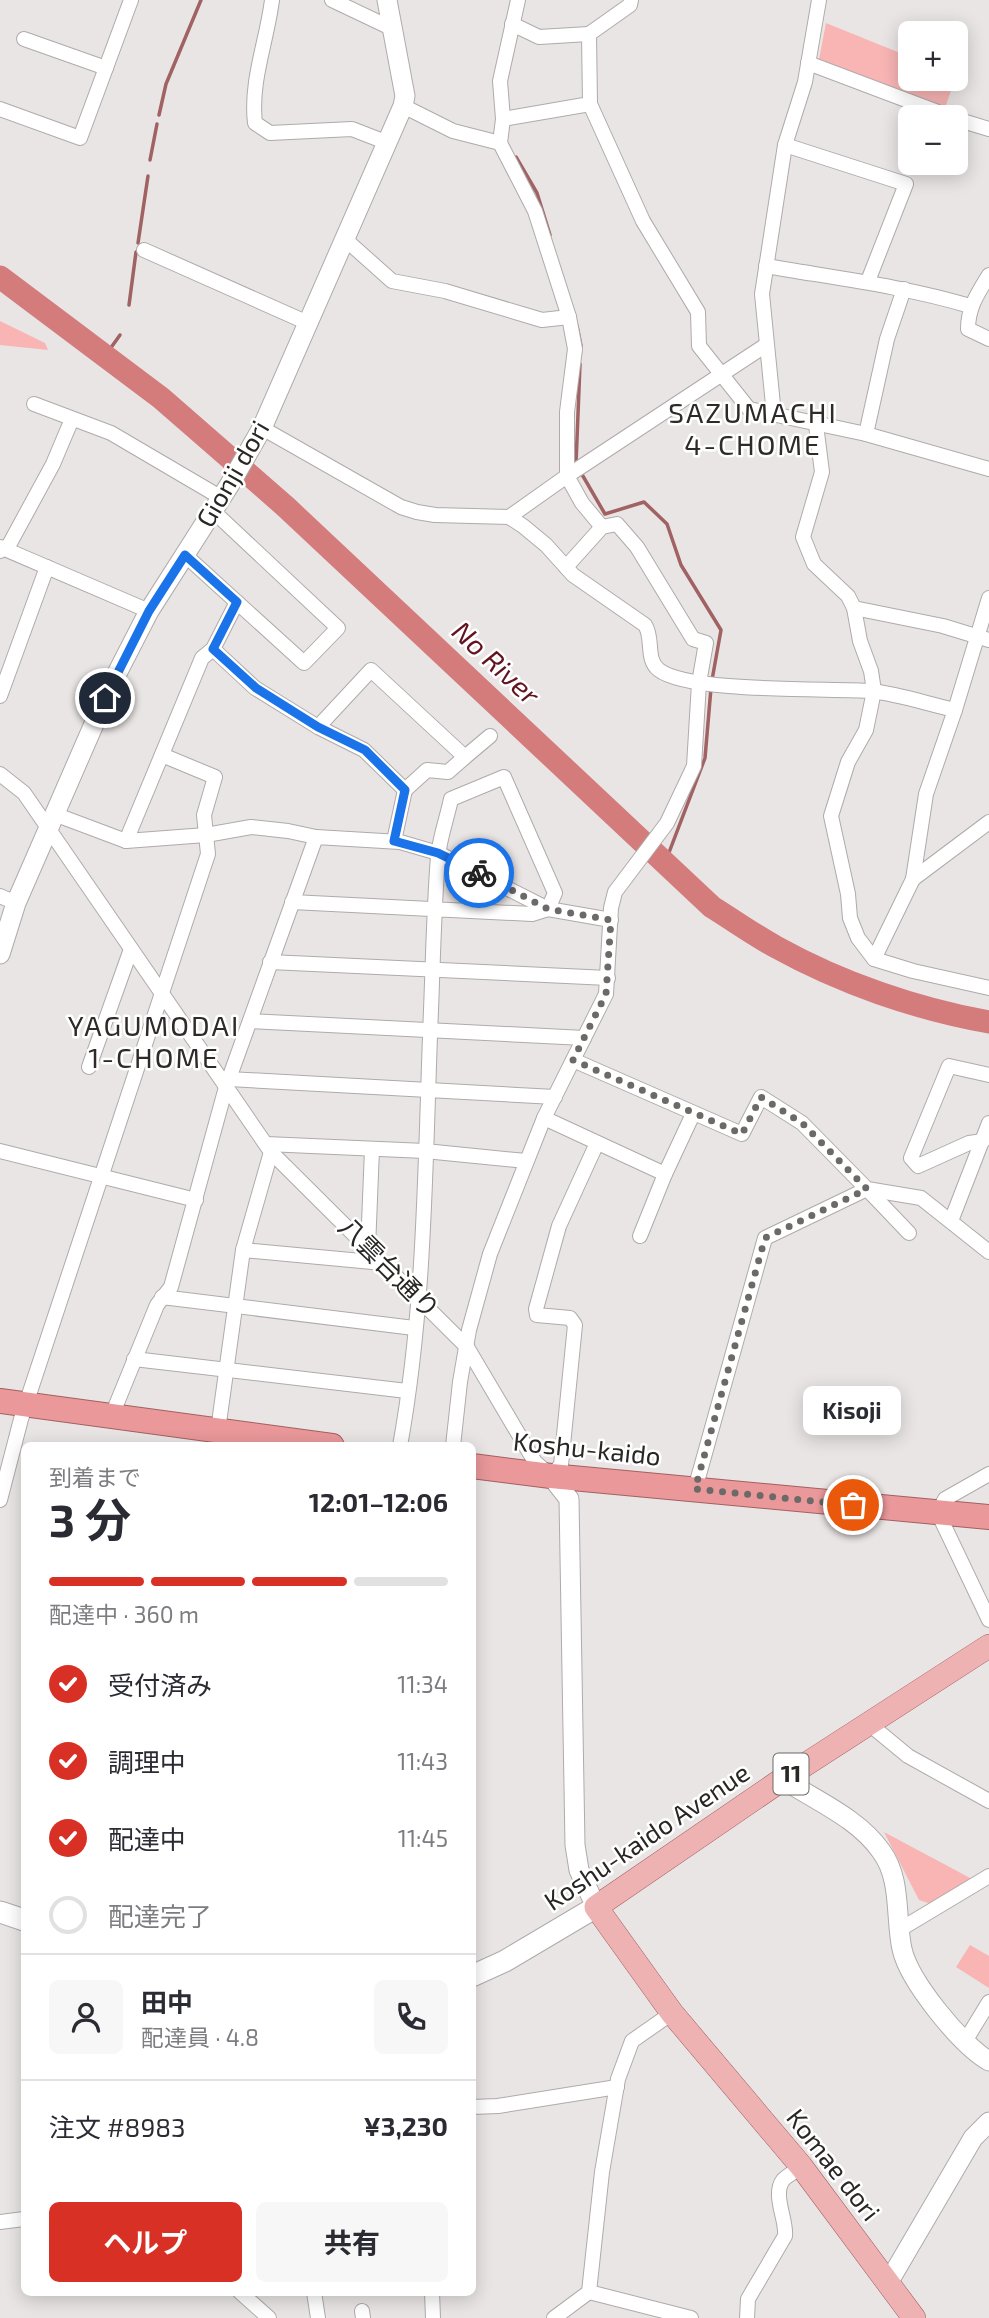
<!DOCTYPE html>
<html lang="ja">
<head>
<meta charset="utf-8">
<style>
  body { margin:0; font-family:"Exo 2","Noto Sans JP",sans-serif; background:#f7f7f7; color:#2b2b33; height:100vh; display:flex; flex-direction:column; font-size:26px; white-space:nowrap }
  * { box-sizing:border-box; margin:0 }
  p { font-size:23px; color:#7c7c81 }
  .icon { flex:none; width:38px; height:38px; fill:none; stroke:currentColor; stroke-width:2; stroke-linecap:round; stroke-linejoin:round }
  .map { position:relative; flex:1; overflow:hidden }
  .side { position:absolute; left:21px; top:1442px; width:455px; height:854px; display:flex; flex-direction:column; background:#fff; border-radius:10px; box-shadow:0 4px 18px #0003 }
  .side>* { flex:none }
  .fabs { position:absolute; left:898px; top:21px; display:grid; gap:14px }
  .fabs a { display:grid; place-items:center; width:70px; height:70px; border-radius:10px; background:#fff; box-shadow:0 4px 18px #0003; font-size:35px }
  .pin { position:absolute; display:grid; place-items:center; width:60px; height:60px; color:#fff; margin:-30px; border:4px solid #fff; border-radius:50%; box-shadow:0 2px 7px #0007 }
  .courier { position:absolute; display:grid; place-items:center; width:70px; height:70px; margin:-35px; border:5px solid #1a73e8; border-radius:50%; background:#fff; color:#222; box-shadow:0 2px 9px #0007 }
  .bubble { position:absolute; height:49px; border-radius:10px; background:#fff; box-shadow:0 4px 18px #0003; font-size:23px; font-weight:700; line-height:49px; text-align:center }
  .summary em { font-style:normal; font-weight:700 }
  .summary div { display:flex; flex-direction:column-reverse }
  .summary { display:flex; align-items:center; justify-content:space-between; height:119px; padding:0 28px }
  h1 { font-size:46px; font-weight:700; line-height:52px }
  .bar { display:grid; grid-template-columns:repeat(4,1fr); gap:10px 7px; align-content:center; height:84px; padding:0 28px }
  .bar i { height:9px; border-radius:5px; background:#e1e1e2 }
  .bar .current { background:#d93025 }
  .bar p { grid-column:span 4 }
  .line { display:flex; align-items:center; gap:18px; padding:0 28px; border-top:2px solid #e1e1e2 }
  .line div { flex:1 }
  .round { display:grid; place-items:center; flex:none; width:74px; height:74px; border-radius:10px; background:#f7f7f7 }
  ol { padding:0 28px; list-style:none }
  li { display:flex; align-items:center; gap:21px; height:77px }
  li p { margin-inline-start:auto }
  li .icon { padding:7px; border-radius:50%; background:#d93025; color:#fff; stroke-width:4 }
  li:last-child { color:#7c7c81 }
  li i { width:38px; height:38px; border:4px solid #e1e1e2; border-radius:50% }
  .primary-button { display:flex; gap:14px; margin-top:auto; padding:14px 28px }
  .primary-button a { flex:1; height:80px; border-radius:10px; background:#d93025; color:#fff; font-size:28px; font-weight:700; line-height:80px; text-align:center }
  .primary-button a+a { background:#f7f7f7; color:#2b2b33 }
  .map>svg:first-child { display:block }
  .green { fill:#f8b5b4 }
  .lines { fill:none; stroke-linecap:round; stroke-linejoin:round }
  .stream { stroke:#a06262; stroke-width:3.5 }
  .river { stroke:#d47b7c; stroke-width:23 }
  .minor-casing { stroke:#b0aaaa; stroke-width:16 }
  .tertiary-casing { stroke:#b0aaaa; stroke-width:21 }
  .secondary-casing { stroke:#b0aaaa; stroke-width:23 }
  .primary-casing { stroke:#a26060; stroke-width:24 }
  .trunk-casing { stroke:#a26060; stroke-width:26 }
  .minor { stroke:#fff; stroke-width:14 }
  .tertiary { stroke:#fff; stroke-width:19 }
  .secondary { stroke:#fff; stroke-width:21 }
  .primary { stroke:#efb2b3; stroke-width:23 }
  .trunk { stroke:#ea989a; stroke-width:24 }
  .done { stroke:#6c6a69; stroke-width:7; stroke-dasharray:0 12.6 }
  .route { stroke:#1a73e8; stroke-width:9 }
  .labels { text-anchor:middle; stroke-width:5; stroke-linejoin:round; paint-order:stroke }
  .shield { fill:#fff; stroke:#686867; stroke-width:2 }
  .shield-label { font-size:24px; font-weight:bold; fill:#282726 }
  .street-label { font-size:26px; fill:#282726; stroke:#fff }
  .neighbourhood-label { font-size:28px; letter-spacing:2px; fill:#2e2a29; stroke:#fff }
  .water-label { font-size:28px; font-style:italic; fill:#63131d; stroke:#fff }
</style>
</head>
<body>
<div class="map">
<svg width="989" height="2318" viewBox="0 0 989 2318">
  <rect width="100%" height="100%" fill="#eae5e5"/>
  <g class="green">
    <polygon points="826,23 910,57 910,79 955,79 945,108 819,59"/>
    <polygon points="0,321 45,343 48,350 0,345"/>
    <polygon points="884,1832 972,1879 931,1904 919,1900"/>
    <polygon points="970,1945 989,1956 989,1988 956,1967"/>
  </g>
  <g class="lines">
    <g class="stream">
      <polyline points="159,115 166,84 201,0"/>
      <polyline points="516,157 537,193 550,235"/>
      <polyline points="150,160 157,124"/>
      <polyline points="138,243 148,176"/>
      <polyline points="129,305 136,252"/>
      <polyline points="577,326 581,346"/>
      <polyline points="105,356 120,335"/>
      <polyline points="576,464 580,364"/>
      <polyline points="580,471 605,514 644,502 667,524 681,565 721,630 712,680"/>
      <polyline points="665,863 705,758 711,688"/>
    </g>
    <path class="river" d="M 0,277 L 161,398 L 286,507 L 712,907 C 733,920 754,935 776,947 C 841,983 916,1009 989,1022"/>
    <g class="minor-casing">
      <g id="minor">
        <path d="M 272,0 C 267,41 250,81 255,123 L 270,133 L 352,129 L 388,143"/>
        <polyline points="332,0 393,29"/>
        <polyline points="518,0 500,81 503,119 500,143 535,211 569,317 575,349 567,412 567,476 582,503 602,527"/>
        <polyline points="512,24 539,37 589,34"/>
        <polyline points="24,39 106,68"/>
        <polyline points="808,63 951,117"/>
        <polyline points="590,104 643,221 698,312 699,346 749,409 866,434 989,469"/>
        <polyline points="403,106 453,131 500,143"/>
        <polyline points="0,109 80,138 131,0"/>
        <polyline points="503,119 590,104 589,34 630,5 631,0"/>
        <polyline points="956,119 989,129"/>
        <polyline points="785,145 906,184 868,281"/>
        <polyline points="346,240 392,281 445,291 542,320 569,317"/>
        <polyline points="144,250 308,323"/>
        <path d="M 766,266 C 835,278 903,286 970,306"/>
        <path d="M 989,275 C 978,293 968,307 968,329 L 989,339"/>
        <polyline points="34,404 111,433 220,497"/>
        <polyline points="774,415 762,294 785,145 805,82 819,0"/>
        <polyline points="816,425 822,472 803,537 814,564 848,596 854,608 860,641 871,671 874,691 866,730 848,762 831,816 848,894 850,918 858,938 874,959 913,971 989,988"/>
        <path d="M 262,428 L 401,507 L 417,512 L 435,515 L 509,517 L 523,526 L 546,545 L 573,575 L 645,625 C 654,639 645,659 659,670 C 689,693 827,688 871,691 C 899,694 928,704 955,710"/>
        <polyline points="866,434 887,339 904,289"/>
        <polyline points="509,517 567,476 766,345"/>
        <polyline points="0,547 149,611"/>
        <polyline points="0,551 9,545 53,464 72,419"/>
        <polyline points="185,555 304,663 338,628 213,511"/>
        <polyline points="854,608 943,626 989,640"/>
        <polyline points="213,649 255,688 318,727 364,750 405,790 394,841"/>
        <polyline points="0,696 47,567"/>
        <polyline points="318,727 371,670 465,757 490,736"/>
        <polyline points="0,774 24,793 271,1152 467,1347 535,1462 551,1476 561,1465 575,1325 570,1318 537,1315 536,1309 559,1226 597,1143"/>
        <polyline points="405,790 427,770 448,772 465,757"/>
        <polyline points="54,814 126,841 206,835 251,827 288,831 316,837"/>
        <polyline points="126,841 202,658 213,649 237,602"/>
        <polyline points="913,879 989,822"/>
        <polyline points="0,896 16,903"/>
        <path d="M 292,902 L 532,914 L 548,909 L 555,893 L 504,777 L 451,799 C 447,818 440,837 438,856 C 434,907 433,959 431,1010 C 425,1155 426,1303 400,1446"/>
        <polyline points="874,959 913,879 926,794 955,710 989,598"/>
        <polyline points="270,962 608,978"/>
        <polyline points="250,1021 584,1038"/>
        <polyline points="573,1060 742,1134 761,1097 802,1123 867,1189 921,1198 989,1252"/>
        <polyline points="89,1067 131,949"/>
        <polyline points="229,1079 555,1097"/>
        <polyline points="544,1118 665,1174"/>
        <polyline points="983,1141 969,1143 918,1166 911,1158 949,1066 989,1075"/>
        <polyline points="266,1144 425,1151 526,1161"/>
        <polyline points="0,1151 196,1200"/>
        <polyline points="951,1221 989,1123"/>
        <polyline points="640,1236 665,1174 693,1114"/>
        <polyline points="368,1248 372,1149"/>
        <polyline points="243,1250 383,1263"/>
        <polyline points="162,1297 414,1328"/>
        <polyline points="134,1359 407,1391"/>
        <polyline points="112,1415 157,1305 171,1287 226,1087 316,837 400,842 438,853 548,909 611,920"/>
        <polyline points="218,1430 243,1250 271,1152"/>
        <polyline points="453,1446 460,1382 469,1330 490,1254 544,1118 606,994 611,908 615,892 667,823 694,766 699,683 706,643 693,639 637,547 617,524 602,527 566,567"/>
        <polyline points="989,1474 945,1499 938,1513 989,1620"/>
        <polyline points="695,1489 765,1238 867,1189 909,1233"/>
        <polyline points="0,1500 21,1419 208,854 204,815 215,777 162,755"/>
        <polyline points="868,1723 908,1756 989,1801"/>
        <polyline points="899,1930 989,1876"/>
        <polyline points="964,2043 989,2002"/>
        <polyline points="472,2107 498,2106 617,2087"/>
        <polyline points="0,2222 24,2219"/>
        <polyline points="240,2292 269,2318"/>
        <polyline points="314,2292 318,2318"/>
        <polyline points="432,2292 433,2318"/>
        <polyline points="589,2292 691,2318"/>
        <polyline points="362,2311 363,2318"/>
        <polyline points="554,2318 589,2292 602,2172 618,2079 632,2041 672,2013"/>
        <path d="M 747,2318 L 748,2299 L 785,2236 C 787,2220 772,2195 783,2180 C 788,2175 796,2171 801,2166"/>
      </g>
    </g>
    <g class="tertiary-casing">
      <g id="tertiary">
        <polyline points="0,954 16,903 111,685 149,611 230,484 262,428 403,106 405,96 387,0"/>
        <polyline points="551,1476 569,1499 575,1845 579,1870 596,1907"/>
        <path d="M 783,1779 C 816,1801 858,1818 881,1851 C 902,1879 895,1917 902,1949 C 909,1981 961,2045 989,2061"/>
        <polyline points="888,2283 973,2138 989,2122"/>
      </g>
    </g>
    <g class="secondary-casing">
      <g id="secondary">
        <polyline points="0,1912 24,1920"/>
        <polyline points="472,1976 505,1961 596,1907"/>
      </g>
    </g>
    <g class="primary-casing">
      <polyline id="primary" points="914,2318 801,2166 672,2013 596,1907 783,1779 989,1646"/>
    </g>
    <g class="trunk-casing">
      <g id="trunk">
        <polyline points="0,1401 332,1446"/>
        <polyline points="472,1466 551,1476 989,1517"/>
      </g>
    </g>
    <use href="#minor" class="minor"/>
    <use href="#tertiary" class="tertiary"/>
    <use href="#secondary" class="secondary"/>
    <use href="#primary" class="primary"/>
    <use href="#trunk" class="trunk"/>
  </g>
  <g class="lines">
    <polyline class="done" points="479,873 548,909 611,920 606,994 573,1060 742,1134 761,1097 802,1123 867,1189 765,1238 695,1489 853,1505"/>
    <polyline class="route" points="105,698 149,611 185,555 237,602 213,649 256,688 318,727 365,750 405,790 394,841 438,853 479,873"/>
  </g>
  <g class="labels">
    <rect class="shield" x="773.5" y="1753.5" width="35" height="41" rx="5"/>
    <g class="shield-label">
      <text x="791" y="1782">11</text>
    </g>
    <g class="street-label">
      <text transform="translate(233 474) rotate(-60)" y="9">Gionji dori</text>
      <text transform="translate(389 1268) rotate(45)" y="9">八雲台通り</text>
      <text transform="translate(587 1449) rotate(6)" y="9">Koshu-kaido</text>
      <text transform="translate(647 1837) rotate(-34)" y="9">Koshu-kaido Avenue</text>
      <text transform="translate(833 2165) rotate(52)" y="9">Komae dori</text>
    </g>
    <g class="neighbourhood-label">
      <text x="753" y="423">SAZUMACHI<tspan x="753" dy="32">4-CHOME</tspan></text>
      <text x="154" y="1036">YAGUMODAI<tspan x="154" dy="32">1-CHOME</tspan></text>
    </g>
    <g class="water-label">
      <text transform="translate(496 663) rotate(43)" y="10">No River</text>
    </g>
  </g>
</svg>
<div class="fabs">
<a>+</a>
<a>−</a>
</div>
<div class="pin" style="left:853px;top:1505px;background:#ea580c"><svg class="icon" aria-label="bag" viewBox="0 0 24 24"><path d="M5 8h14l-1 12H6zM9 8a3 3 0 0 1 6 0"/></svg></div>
<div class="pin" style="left:105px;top:698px;background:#1f2937"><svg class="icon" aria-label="home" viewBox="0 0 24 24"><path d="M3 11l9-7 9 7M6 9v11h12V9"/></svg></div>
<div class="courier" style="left:479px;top:873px"><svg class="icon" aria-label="bike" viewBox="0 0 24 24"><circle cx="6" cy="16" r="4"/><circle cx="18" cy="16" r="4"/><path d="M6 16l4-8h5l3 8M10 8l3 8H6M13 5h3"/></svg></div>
<div class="bubble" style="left:803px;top:1386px;width:98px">Kisoji</div>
<section class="side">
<div class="summary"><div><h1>3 分</h1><p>到着まで</p></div><em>12:01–12:06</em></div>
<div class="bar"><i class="current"></i><i class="current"></i><i class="current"></i><i></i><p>配達中 · 360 m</p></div>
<ol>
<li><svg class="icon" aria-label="check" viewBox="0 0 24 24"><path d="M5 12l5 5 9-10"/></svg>受付済み<p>11:34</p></li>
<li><svg class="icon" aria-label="check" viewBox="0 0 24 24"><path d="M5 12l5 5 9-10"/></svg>調理中<p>11:43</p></li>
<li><svg class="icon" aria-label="check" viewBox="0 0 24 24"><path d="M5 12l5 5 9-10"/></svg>配達中<p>11:45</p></li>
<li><i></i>配達完了</li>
</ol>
<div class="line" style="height:126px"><a class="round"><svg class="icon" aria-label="person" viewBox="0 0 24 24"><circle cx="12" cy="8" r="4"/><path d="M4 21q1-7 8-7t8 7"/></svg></a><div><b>田中</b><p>配達員 · 4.8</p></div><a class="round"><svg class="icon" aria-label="phone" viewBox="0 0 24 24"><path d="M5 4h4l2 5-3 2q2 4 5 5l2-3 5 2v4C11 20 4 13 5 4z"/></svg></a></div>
<div class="line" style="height:91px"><div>注文 #8983</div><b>¥3,230</b></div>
<div class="primary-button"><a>ヘルプ</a><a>共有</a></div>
</section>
</div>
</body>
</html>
